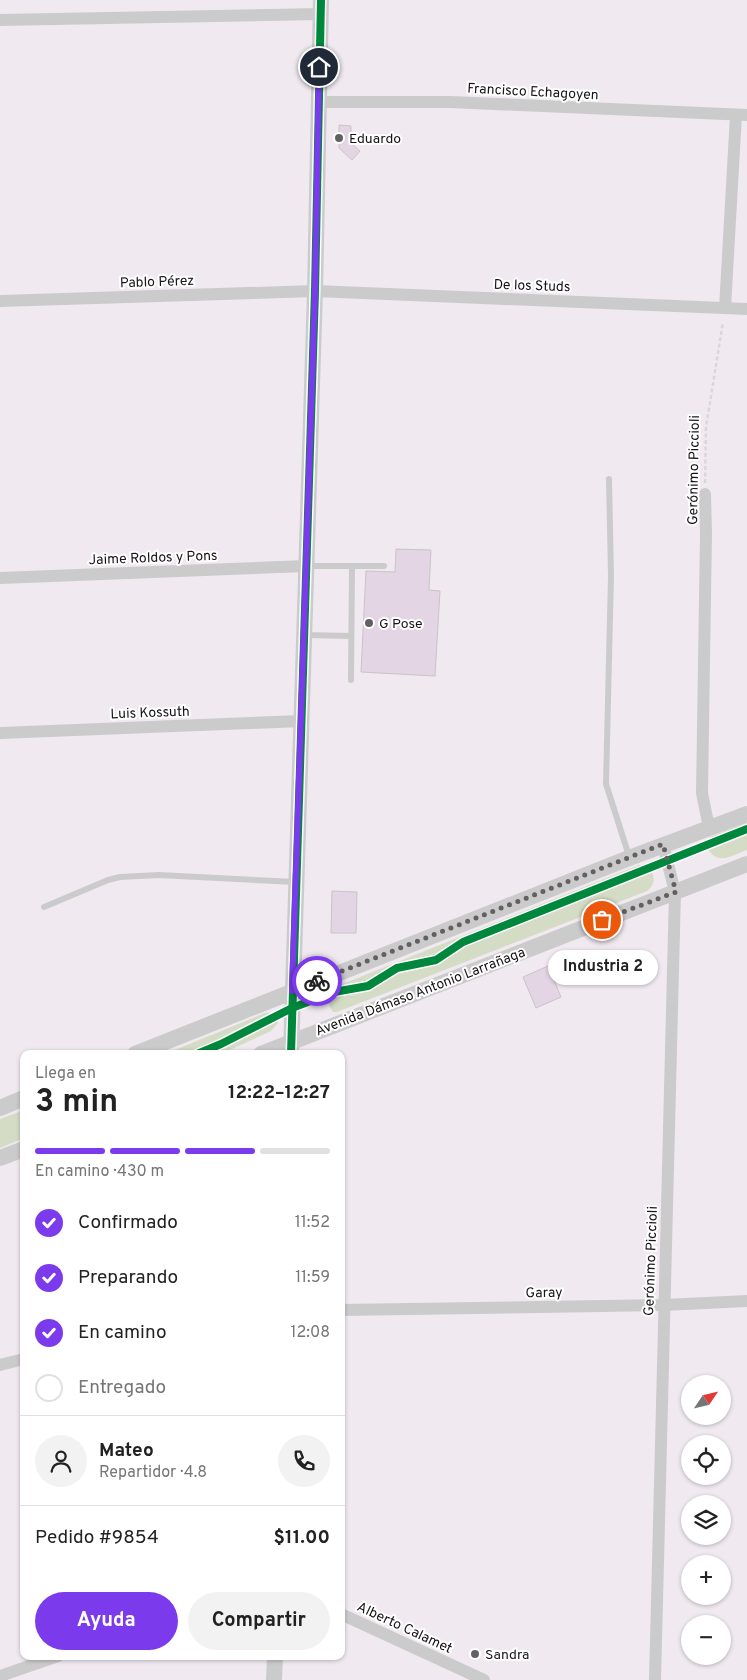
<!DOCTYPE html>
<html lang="es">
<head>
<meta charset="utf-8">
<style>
  body { margin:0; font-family:Overpass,sans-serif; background:#f2f2f2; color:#222; height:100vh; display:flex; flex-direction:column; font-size:19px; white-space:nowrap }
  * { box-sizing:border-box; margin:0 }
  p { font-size:16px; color:#767676 }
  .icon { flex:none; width:28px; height:28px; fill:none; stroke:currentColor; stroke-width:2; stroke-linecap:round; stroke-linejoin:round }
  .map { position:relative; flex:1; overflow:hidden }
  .details { position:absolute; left:20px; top:1050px; width:325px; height:610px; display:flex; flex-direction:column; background:#fff; border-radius:10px; box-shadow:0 1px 4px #0004 }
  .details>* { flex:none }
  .needle { width:32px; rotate:55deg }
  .buttons { position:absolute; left:681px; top:1375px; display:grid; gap:10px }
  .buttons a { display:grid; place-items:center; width:50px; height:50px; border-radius:50%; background:#fff; box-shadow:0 1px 4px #0004; font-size:25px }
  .pin { position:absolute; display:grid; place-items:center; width:42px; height:42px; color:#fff; margin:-21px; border:2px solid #fff; border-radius:50%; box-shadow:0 1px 5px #0007 }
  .courier { position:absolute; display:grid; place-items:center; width:50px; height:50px; margin:-25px; border:4px solid #7c3aed; border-radius:50%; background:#fff; color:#222; box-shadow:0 1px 6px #0007 }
  .bubble { position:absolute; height:35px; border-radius:18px; background:#fff; box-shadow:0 1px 4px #0004; font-size:16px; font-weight:700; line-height:35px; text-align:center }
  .summary em { font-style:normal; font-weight:700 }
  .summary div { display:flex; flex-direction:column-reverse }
  .summary { display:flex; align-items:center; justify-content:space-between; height:85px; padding:0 15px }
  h1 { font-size:32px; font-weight:700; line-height:38px }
  .bar { display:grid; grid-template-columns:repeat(4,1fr); gap:8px 5px; align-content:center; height:60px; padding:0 15px }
  .bar i { height:6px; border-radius:4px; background:#e0e0e0 }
  .bar .current { background:#7c3aed }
  .bar p { grid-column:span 4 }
  .line { display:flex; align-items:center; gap:12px; padding:0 15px; border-top:1px solid #e0e0e0 }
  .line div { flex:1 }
  .round { display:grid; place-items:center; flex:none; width:52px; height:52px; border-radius:26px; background:#f2f2f2 }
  ol { padding:0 15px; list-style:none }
  li { display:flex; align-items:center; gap:15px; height:55px }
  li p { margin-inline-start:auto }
  li .icon { padding:5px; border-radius:50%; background:#7c3aed; color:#fff; stroke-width:4 }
  li:last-child { color:#767676 }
  li i { width:28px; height:28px; border:2px solid #e0e0e0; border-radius:50% }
  .primary-button { display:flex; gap:10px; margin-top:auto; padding:10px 15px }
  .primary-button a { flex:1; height:58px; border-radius:30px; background:#7c3aed; color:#fff; font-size:20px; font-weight:700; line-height:58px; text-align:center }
  .primary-button a+a { background:#f2f2f2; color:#222 }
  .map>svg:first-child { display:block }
  .green { fill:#d4dcc6 }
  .building { fill:#e3d5e3; stroke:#c8c4c8 }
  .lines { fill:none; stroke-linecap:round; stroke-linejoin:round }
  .path { stroke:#dad7da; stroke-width:2.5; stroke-dasharray:4 2.5; stroke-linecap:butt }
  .service { stroke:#cccbcc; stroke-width:6 }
  .minor { stroke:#cccbcc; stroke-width:12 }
  .tertiary { stroke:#cccbcc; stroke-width:16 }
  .cycleway-casing { stroke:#fff; stroke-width:11 }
  .cycleway { stroke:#00873e; stroke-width:8 }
  .done { stroke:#635f63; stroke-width:5; stroke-dasharray:0 9 }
  .route { stroke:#7c3aed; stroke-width:6 }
  .poi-dot { fill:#635f63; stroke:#fff; stroke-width:2 }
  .labels { text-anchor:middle; stroke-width:4; stroke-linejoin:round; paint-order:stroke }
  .street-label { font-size:14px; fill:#171417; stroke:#fff }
  .poi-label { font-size:14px; fill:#171417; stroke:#fff; text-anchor:start }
</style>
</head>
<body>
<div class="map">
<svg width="747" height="1680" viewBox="0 0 747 1680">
  <rect width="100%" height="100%" fill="#f0eaf0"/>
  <g class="green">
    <path d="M 747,822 L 747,850 C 735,854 720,865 710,852 C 706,847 707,843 710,837 Z"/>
    <path d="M 639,865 L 647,866 C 655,874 657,883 647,891 L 337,1012 L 333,1012 L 330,1007 L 325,995 L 327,992 L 335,987 Z"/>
    <polygon points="265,1013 273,1013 277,1016 278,1023 271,1031 221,1054 165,1054"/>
    <polygon points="24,1110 24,1138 0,1148 0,1119"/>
  </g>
  <g class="building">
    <polygon points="339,125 351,126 351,143 360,151 352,160 339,148"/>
    <polygon points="396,549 431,550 429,590 440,591 435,676 361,672 366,571 395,572"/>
    <polygon points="332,891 357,892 356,933 331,933"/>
    <polygon points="548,966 561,997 536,1008 523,977"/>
  </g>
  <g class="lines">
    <polyline class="path" points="705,483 706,427 723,322"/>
    <g class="service">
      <polyline points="609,479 611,576 606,784 629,856"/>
      <polyline points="308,566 384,566"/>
      <polyline points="305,635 351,636"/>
      <polyline points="351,680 352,566"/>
      <polyline points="44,907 108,880 120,877 159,875 295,882"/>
    </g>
    <g class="minor">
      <polyline points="0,20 321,14"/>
      <polyline points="318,102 450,102 747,115"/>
      <polyline points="0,301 315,291 747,309"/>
      <polyline points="725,308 736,115"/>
      <polyline points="705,494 706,533 702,793 709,828"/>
      <polyline points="0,578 306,566"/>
      <polyline points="0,733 301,721"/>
      <polyline points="341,1310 664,1305 747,1301"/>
      <polyline points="0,1365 24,1359"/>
      <polyline points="341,1614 484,1680"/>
      <polyline points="0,1676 58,1656"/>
      <polyline points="655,1680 675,892 663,844"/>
    </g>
    <g class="tertiary">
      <polyline points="135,1054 629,858 747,814"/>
      <polyline points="261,1054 747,864"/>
      <polyline points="291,1054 315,291 321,0"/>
      <polyline points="0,1108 24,1098"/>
      <polyline points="0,1158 24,1149"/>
      <polyline points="274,1680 275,1656"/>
    </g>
    <g class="cycleway-casing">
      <g id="cycleway">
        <polyline points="197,1054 221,1044 292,1008 334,992 368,986 397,968 436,960 463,942 747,829"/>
        <polyline points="291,1054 315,291 321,0"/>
      </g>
    </g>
    <use href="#cycleway" class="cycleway"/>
  </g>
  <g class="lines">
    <polyline class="done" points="317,981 663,844 676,892 602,920"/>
    <polyline class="route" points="317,981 292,991 315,291 319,67"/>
  </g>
  <g class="poi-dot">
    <circle cx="339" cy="138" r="5"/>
    <circle cx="369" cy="623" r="5"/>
    <circle cx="475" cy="1654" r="5"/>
  </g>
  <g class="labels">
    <g class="street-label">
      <text transform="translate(533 91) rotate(3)" y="5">Francisco Echagoyen</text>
      <text transform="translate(157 281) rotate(-2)" y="5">Pablo Pérez</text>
      <text transform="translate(532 285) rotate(2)" y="5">De los Studs</text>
      <text transform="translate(693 470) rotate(-89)" y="5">Gerónimo Piccioli</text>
      <text transform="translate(153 557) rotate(-2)" y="5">Jaime Roldos y Pons</text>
      <text transform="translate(150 712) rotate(-2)" y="5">Luis Kossuth</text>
      <text transform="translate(420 991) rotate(-21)" y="5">Avenida Dámaso Antonio Larrañaga</text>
      <text transform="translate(650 1261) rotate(-88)" y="5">Gerónimo Piccioli</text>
      <text transform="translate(544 1292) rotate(-1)" y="5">Garay</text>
      <text transform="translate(405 1627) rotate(25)" y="5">Alberto Calamet</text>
    </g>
    <g class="poi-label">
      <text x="349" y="143">Eduardo</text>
      <text x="379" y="628">G Pose</text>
      <text x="485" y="1659">Sandra</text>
    </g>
  </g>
</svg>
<div class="buttons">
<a><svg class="needle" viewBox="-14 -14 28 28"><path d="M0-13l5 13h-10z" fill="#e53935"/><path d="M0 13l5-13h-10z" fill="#767676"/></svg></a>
<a><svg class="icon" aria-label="locate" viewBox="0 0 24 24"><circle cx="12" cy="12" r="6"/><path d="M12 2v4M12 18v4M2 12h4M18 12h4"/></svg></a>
<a><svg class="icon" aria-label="layers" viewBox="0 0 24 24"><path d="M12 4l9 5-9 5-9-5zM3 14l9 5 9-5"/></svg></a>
<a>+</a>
<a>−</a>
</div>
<div class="pin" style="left:602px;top:920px;background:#ea580c"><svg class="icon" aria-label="bag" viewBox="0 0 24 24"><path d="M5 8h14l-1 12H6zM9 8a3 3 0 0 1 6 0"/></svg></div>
<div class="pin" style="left:319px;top:67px;background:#1f2937"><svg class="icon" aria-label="home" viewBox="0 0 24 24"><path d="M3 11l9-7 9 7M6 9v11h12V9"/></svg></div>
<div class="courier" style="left:317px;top:981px"><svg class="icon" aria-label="bike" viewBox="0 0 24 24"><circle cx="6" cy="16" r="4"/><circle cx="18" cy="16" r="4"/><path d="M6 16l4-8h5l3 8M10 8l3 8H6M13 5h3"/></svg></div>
<div class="bubble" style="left:548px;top:950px;width:110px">Industria 2</div>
<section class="details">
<div class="summary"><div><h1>3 min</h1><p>Llega en</p></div><em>12:22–12:27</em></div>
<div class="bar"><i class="current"></i><i class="current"></i><i class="current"></i><i></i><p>En camino · 430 m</p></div>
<ol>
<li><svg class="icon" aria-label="check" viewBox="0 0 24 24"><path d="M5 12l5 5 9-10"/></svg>Confirmado<p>11:52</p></li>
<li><svg class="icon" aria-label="check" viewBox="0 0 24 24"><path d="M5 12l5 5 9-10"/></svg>Preparando<p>11:59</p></li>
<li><svg class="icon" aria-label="check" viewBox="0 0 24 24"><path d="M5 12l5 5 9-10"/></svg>En camino<p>12:08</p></li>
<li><i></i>Entregado</li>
</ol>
<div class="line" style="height:90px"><a class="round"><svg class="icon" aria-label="person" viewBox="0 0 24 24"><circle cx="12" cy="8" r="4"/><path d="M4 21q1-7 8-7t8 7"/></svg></a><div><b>Mateo</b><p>Repartidor · 4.8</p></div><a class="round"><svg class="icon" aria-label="phone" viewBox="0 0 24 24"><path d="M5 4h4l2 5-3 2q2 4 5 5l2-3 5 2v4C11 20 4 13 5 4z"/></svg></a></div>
<div class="line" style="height:65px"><div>Pedido #9854</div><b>$11.00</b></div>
<div class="primary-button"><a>Ayuda</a><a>Compartir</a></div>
</section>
</div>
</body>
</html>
